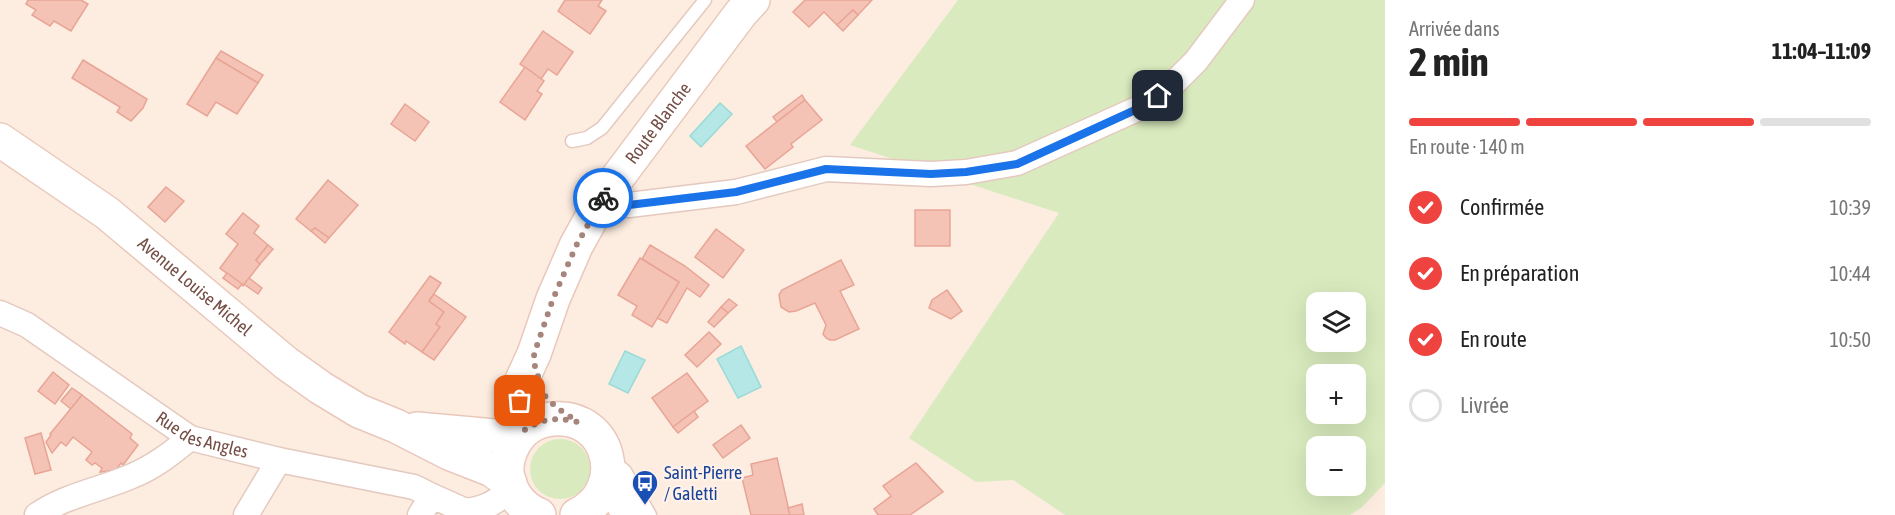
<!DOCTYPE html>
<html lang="fr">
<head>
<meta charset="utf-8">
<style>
  body { margin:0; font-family:"Asap Condensed",sans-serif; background:#f2f2f2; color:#222; height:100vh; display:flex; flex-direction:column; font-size:22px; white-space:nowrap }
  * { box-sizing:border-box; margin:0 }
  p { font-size:20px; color:#767676 }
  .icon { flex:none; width:33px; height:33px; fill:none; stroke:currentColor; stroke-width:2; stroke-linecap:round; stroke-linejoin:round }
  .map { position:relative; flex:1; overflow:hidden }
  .sheet { display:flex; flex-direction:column; background:#fff; width:510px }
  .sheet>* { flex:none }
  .tools { position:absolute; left:1306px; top:292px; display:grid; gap:12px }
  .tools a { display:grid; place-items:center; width:60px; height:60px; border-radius:12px; background:#fff; box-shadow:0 6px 24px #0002; font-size:30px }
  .pin { position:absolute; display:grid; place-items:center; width:51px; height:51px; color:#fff; margin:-26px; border-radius:12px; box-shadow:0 3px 9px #0006 }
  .courier { position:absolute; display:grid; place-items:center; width:60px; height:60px; margin:-30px; border:4px solid #1a73e8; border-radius:50%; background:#fff; color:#222; box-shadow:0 2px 8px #0007 }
  .headline em { font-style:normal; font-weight:700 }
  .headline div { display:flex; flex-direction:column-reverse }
  .headline { display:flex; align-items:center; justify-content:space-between; height:102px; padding:0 24px }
  h1 { font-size:39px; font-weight:700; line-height:45px }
  .bar { display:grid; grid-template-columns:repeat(4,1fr); gap:9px 6px; align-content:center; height:72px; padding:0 24px }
  .bar i { height:8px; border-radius:4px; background:#e0e0e0 }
  .bar .on { background:#ee433e }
  .bar p { grid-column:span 4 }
  ol { padding:0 24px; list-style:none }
  li { display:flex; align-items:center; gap:18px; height:66px }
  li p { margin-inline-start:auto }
  li .icon { padding:6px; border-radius:50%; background:#ee433e; color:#fff; stroke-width:4 }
  li:last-child { color:#767676 }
  li i { width:33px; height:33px; border:3px solid #e0e0e0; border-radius:50% }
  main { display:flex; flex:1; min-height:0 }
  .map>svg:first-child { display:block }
  .green { fill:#d9ebbe; fill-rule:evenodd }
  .water { fill:#b4e7e5; stroke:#9adad7; stroke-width:1.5 }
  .building { fill:#f4c3b6; stroke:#e8a596; stroke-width:1.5 }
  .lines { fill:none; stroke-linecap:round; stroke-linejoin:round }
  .lane-casing { stroke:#e4c9bf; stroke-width:15 }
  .street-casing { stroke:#e4c9bf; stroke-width:27 }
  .secondary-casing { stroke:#e9c8bb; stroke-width:36 }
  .lane { stroke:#fff; stroke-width:12 }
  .street { stroke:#fff; stroke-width:24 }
  .secondary { stroke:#fff; stroke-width:33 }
  .done { stroke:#a5857c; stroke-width:6; stroke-dasharray:0 10.8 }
  .route { stroke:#1a73e8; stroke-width:8 }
  .labels { text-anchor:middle; stroke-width:5; stroke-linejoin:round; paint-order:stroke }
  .street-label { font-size:18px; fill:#754e46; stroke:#fff1e7 }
  .transit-label { font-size:18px; fill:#164399; stroke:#fff1e7; text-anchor:start }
</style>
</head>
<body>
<main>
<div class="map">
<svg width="1385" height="515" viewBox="0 0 1385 515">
  <rect width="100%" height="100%" fill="#fdece0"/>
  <g class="green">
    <path d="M 958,0 L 1385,0 L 1385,483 L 1362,507 L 1350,515 L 1065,515 L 1013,480 L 976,482 L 909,438 L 1059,213 L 850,145 ZM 1317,303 L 1356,303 L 1356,342 L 1317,342 ZM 1317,375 L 1356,375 L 1356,414 L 1317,414 ZM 1317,447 L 1356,447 L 1356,486 L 1317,486 Z"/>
    <circle cx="560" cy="469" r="30"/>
  </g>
  <g class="water">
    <polygon points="720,103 732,114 701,147 690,136"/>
    <polygon points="741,346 761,387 738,398 717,359"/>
    <polygon points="625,351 645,360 628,393 609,384"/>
  </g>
  <g class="building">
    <polygon points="28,0 81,0 88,4 71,31 54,21 50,26 32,15 36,10 26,4"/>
    <polygon points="565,0 602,0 598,6 606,11 590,34 558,11"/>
    <polygon points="805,0 872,0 858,15 853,10 837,25 824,12 809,27 793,12"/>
    <polygon points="853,10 858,15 843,31 837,25"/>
    <polygon points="543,31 573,52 557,75 548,69 541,79 520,64"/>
    <polygon points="221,51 263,75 258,83 216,58"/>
    <polygon points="216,58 258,83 237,114 216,102 207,116 187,104"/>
    <polygon points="83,60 147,99 143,108 131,121 117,112 120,107 72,78"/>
    <polygon points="525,67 544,81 537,91 542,94 525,120 500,102"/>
    <polygon points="802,95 805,100 777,122 773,117"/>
    <polygon points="805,100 822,120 791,144 793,147 765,169 746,146"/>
    <polygon points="405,104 429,122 415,141 391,124"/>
    <polygon points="328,180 358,205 329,238 315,228 311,231 296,219"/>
    <polygon points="166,187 184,201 165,222 148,207"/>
    <rect x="915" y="210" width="35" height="36"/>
    <polygon points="243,213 259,226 254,233 268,245 256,260 260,264 243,286 220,268 238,244 226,234"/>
    <polygon points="315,228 329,238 325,243 311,231"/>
    <polygon points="716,229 744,250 723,278 695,257"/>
    <polygon points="268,245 273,249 260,264 256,260"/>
    <polygon points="650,245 685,266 709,285 700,297 687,288 667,323 657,318 679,282 642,259"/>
    <polygon points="640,258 679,282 652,327 632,315 637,306 618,295"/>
    <polygon points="841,260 854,285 840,291 859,329 835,340 830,340 826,338 823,334 826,325 815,303 796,311 789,312 781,307 779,295 782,290"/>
    <polygon points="227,273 242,284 238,289 223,278"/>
    <polygon points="430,276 441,283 429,301 444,312 436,324 440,327 422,352 406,341 405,344 389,332"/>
    <polygon points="249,278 262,288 258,294 244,284"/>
    <polygon points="947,290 962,311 951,319 929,308 932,300"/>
    <polygon points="434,294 466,317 434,360 422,352 440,327 436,324 444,312 429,301"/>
    <polygon points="729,299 737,305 728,313 721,307"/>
    <polygon points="721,307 728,313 714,327 708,322"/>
    <polygon points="709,332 721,344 697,367 685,355"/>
    <polygon points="53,372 69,385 55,404 38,391"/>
    <polygon points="687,373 708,401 673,427 652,398"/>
    <polygon points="72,388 82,395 71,409 61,401"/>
    <polygon points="82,395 132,434 130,438 138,445 123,465 121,463 116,470 100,472 102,468 95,463 92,465 86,460 92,452 73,437 66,446 61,442 52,453 46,442 51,435 50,434"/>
    <polygon points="694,411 698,417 678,433 673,427"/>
    <polygon points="741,425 750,438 723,458 713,445"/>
    <polygon points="41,433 51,470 35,474 25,438"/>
    <polygon points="777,458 790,515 751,515 742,478 753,475 751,464"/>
    <polygon points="916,463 943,492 910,515 878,515 874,509 891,496 883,486"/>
    <polygon points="802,504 804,515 790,515 788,508"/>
  </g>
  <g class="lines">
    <g class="lane-casing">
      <g id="lane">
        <polyline points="572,141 587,138 602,128 705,0"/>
        <polyline points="612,460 625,471 650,515"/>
      </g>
    </g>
    <g class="street-casing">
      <g id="street">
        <polyline points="603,197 612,201 629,205 736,192 826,169 931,174 966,172 1017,163 1146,105 1170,87 1196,61 1242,0"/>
        <path id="s1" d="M 0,313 L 27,325 L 190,438 L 279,460 L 414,487 L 432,496"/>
        <path d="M 37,515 C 66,495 100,490 132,476 C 154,467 172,453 190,438"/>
        <polyline points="246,515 279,460"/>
        <polyline points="420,515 432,496 466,511"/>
        <path d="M 475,515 L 466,511 C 488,508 495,502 512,489"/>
      </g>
    </g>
    <g class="secondary-casing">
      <g id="secondary">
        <path id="s2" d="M 0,140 L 107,213 L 286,363 L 321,388 L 359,411 L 396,426 L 451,454 L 492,470 L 510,483"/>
        <polyline points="417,429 517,438"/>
        <path id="s3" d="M 523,431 L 520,401 L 522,380 L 534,354 L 553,299 L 576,246 L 603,197 L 741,13 L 753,0"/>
        <polyline points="607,479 630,515"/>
        <path d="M 539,515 C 521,508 509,491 507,472 C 506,459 512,444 521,434 C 529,425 541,420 553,419 C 611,414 629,490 577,515"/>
      </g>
    </g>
    <use href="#lane" class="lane"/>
    <use href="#street" class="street"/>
    <use href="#secondary" class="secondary"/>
  </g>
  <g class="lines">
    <path class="done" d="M 520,401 L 523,431 C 542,418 557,417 578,422 L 557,408 L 544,395 L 535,367 L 534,354 L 553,299 L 576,246 L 603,198"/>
    <polyline class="route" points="603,198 603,197 612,201 629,205 736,192 826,169 931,174 966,172 1017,164 1146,105 1158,96"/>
  </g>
  <defs>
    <g id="bus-pin" transform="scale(1.35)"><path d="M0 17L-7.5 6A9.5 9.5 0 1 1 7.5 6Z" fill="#1a4fb4" stroke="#fff1e7"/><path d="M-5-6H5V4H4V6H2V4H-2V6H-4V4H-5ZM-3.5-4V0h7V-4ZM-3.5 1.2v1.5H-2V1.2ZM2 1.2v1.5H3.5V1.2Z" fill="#fff"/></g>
  </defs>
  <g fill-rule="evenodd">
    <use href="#bus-pin" x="645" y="483"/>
  </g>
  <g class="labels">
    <g class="street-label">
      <text dy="6" stroke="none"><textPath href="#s3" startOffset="344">Route Blanche</textPath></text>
      <text dy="6" stroke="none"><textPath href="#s2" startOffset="244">Avenue Louise Michel</textPath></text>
      <text dy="6" stroke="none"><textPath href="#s1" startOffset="238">Rue des Angles</textPath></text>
    </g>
    <g class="transit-label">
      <text x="664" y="479">Saint-Pierre<tspan x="664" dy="21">/ Galetti</tspan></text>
    </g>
  </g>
</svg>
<div class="tools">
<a><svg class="icon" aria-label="layers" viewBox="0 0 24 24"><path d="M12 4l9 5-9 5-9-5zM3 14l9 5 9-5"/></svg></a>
<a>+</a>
<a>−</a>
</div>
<div class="pin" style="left:520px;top:401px;background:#ea580c"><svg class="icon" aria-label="bag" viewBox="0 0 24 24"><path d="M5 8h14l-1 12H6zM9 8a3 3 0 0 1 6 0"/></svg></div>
<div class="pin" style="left:1158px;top:96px;background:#1f2937"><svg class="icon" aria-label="home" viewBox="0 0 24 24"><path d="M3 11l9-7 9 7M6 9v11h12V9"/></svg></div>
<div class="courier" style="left:603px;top:198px"><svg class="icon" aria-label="bike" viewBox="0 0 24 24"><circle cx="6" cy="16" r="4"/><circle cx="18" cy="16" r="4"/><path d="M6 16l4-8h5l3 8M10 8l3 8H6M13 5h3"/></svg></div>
</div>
<section class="sheet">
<div class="headline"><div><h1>2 min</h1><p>Arrivée dans</p></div><em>11:04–11:09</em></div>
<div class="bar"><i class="on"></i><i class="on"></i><i class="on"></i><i></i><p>En route · 140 m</p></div>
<ol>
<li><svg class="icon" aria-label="check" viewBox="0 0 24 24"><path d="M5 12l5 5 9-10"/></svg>Confirmée<p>10:39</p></li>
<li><svg class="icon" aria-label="check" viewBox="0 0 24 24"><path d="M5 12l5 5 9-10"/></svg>En préparation<p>10:44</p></li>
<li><svg class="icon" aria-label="check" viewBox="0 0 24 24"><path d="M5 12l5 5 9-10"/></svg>En route<p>10:50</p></li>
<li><i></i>Livrée</li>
</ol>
</section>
</main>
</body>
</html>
